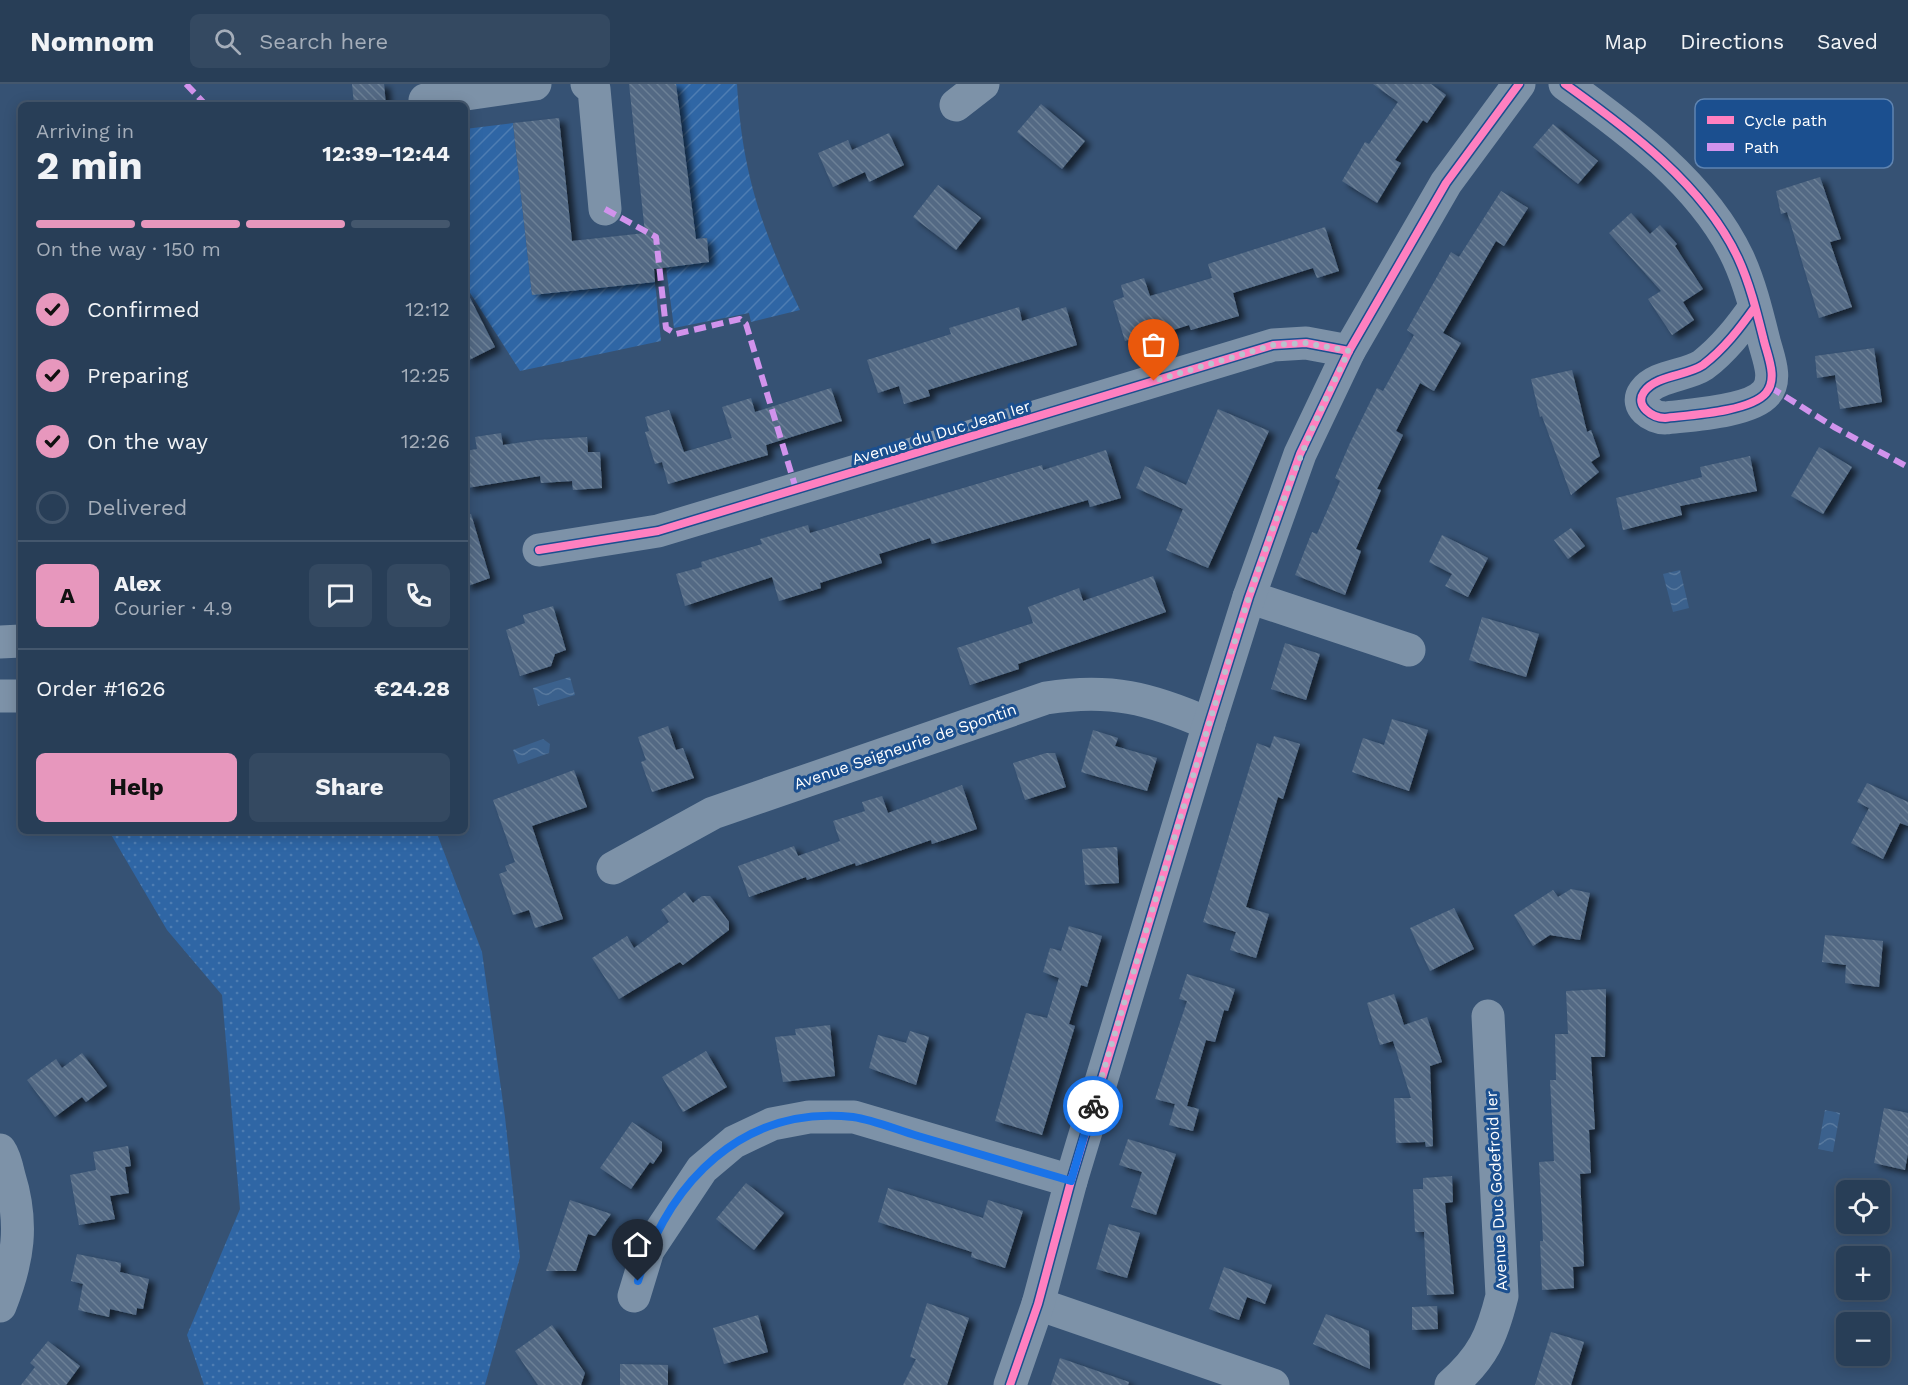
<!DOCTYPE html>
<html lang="en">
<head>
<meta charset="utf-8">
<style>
  body { margin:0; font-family:"Work Sans",sans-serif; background:#344961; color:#f1f3f6; height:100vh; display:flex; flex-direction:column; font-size:22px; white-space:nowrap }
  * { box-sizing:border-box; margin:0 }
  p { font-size:20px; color:#a5aeba }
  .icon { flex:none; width:33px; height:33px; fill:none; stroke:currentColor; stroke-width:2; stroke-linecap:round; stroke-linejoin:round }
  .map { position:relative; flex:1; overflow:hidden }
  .panel { position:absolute; left:18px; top:18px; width:450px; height:732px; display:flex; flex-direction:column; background:#283e57; border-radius:9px; box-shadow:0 3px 15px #0003,0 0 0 2px #44576d }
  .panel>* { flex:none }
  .fabs { position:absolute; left:1836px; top:1096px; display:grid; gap:12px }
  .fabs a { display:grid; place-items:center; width:54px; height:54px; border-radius:9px; background:#283e57; box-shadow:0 3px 15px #0003,0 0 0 2px #44576d; font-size:30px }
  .pin { position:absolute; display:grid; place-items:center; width:51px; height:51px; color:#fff; margin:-62px -26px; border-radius:50% 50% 50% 0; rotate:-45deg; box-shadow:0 0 6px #0007 }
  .pin .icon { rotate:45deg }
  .courier { position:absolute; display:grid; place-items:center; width:60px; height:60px; margin:-30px; border:4px solid #1a73e8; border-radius:50%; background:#fff; color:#222; box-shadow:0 2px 8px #0007 }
  .head em { font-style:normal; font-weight:700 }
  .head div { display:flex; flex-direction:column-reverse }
  .head { display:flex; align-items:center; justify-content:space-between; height:102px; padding:0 18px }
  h1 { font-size:39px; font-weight:700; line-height:45px }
  .bar { display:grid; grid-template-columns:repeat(4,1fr); gap:9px 6px; align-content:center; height:72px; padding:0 18px }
  .bar i { height:8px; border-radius:4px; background:#44576d }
  .bar .active { background:#e797bd }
  .bar p { grid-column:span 4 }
  .line { display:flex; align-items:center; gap:15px; padding:0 18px; border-top:2px solid #44576d }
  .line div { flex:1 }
  .round { display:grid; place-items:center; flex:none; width:63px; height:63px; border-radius:9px; background:#344961 }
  ol { padding:0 18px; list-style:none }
  li { display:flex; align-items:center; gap:18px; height:66px }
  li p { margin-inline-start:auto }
  li .icon { padding:6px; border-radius:50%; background:#e797bd; color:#111; stroke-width:4 }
  li:last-child { color:#a5aeba }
  li i { width:33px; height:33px; border:3px solid #44576d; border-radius:50% }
  .button { display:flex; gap:12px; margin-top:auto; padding:12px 18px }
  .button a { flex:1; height:69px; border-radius:9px; background:#e797bd; color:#111; font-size:24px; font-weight:700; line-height:69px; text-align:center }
  .button a+a { background:#344961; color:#f1f3f6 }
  header { display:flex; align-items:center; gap:36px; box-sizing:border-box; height:84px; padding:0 30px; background:#283e57; border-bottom:2px solid #44576d }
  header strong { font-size:28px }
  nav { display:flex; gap:33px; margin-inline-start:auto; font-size:21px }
  .search { width:420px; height:54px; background:#344961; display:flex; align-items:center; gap:15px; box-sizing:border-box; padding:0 21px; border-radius:9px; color:#a5aeba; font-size:22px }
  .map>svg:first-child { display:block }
  .grass { fill:url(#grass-dots) }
  .garden { fill:url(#garden-furrows) }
  .water { fill:url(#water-waves) }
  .building { fill:url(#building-back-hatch); filter:url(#shadow) }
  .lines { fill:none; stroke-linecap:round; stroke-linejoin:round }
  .minor { stroke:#7d92a8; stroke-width:33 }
  .quiet { stroke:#d193ec; stroke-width:6; stroke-dasharray:12 6; stroke-linecap:butt }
  .cycleway-casing { stroke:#1b4f8f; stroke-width:11 }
  .cycleway { stroke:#ff80c0; stroke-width:8 }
  .done { stroke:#b9c2ce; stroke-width:6; stroke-dasharray:0 10.8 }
  .route { stroke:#1a73e8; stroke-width:8 }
  .labels { text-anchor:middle; stroke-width:6; stroke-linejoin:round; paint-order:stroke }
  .street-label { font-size:16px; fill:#fff; stroke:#1b4f8f }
  .key { fill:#1b4f8f; stroke:#5f84b1; stroke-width:1.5 }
  .key-label { font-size:16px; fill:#fff }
</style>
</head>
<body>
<header>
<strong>Nomnom</strong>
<div class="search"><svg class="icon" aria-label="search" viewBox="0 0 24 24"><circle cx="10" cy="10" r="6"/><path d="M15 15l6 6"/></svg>Search here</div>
<nav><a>Map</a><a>Directions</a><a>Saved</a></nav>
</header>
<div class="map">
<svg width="1908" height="1301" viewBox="0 0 1908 1301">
  <defs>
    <pattern id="grass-dots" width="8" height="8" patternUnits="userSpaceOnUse" patternTransform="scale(1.5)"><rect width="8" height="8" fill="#2f66a5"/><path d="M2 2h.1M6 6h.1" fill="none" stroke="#4e7db2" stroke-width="1.8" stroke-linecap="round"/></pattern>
    <pattern id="garden-furrows" width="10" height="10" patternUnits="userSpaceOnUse" patternTransform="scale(1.5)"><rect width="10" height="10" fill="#2f66a5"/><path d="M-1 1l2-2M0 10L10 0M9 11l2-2" fill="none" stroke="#4e7db2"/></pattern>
    <pattern id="water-waves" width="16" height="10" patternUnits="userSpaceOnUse" patternTransform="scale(1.5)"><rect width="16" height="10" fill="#3b618d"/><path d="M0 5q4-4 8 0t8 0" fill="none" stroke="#58799e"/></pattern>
    <pattern id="building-back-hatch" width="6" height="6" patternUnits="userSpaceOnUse" patternTransform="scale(1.5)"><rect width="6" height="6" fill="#526984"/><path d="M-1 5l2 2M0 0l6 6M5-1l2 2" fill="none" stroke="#6c8096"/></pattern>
    <filter id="shadow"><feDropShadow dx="6" dy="4" stdDeviation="3" flood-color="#0009"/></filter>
  </defs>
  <rect width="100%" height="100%" fill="#365274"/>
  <polygon class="grass" points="109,747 436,747 482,868 505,1033 520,1173 485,1301 204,1301 187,1251 240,1125 222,911 167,846"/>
  <g class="garden">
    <path d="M 676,0 L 737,0 C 742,89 762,146 800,226 L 751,238 L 749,229 L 674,244 L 666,183 L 709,178 L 707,154 L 696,155 Z"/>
    <polygon points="513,39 532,210 655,198 661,257 520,287 465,201 465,45"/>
  </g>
  <g class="water">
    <polygon points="1680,486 1689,524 1673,528 1663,490"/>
    <polygon points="570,593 575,611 538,622 533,604"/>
    <polygon points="543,655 550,660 549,669 518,680 513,666"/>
    <polygon points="1825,1026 1840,1029 1833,1068 1818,1065"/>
  </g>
  <g class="building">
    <polygon points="352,0 384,0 386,21 354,21"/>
    <polygon points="629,0 676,0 696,155 707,154 709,178 654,185 655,198 532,211 513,39 559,34 572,157 645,149"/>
    <polygon points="1373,0 1431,0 1446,11 1427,39 1423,36 1395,76 1401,79 1377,119 1342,97 1365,58 1369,60 1398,18"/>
    <polygon points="1041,20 1085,57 1062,85 1017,48"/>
    <polygon points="1553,40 1598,77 1578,100 1533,63"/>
    <polygon points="889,49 904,81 869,98 865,88 833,103 818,69 848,56 852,66"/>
    <polygon points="1820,93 1841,155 1830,158 1852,223 1819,234 1787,128 1781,130 1776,107"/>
    <polygon points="938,101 981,134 956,166 913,133"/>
    <polygon points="1501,107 1528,124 1504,162 1496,157 1443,249 1461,259 1434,307 1420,299 1396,347 1403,351 1377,405 1381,406 1356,465 1361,467 1345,511 1295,491 1312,448 1317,450 1340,397 1335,394 1350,359 1377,304 1383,307 1414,251 1407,246 1451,168 1459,173"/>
    <polygon points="1631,129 1650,150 1660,141 1677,160 1675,162 1703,205 1683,218 1694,236 1672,251 1648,215 1661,207 1609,149"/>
    <polygon points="1325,143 1339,187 1317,194 1313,184 1233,209 1239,232 1191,246 1189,241 1145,255 1144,251 1125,257 1113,217 1124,213 1121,201 1144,194 1150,212 1212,194 1208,180"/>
    <polygon points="465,204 495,263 465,278"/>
    <polygon points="1019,223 1022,237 1066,223 1077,261 928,306 930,312 904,320 899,302 878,309 867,276 951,250 949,244"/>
    <polygon points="1874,264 1882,318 1840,325 1835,291 1817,294 1815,272"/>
    <polygon points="1572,286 1587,348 1591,346 1600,372 1591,378 1599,388 1571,411 1542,332 1540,333 1531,295"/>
    <polygon points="831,304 842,337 766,361 768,371 668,400 662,378 655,380 645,348 649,347 645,333 669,326 684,368 732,354 722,323 751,314 755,328"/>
    <polygon points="1218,325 1269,347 1208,484 1166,466 1183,425 1136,404 1145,382 1186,401"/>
    <polygon points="501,349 503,361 537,356 587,353 588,368 600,368 602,404 573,406 572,397 541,399 540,392 467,404 465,367 477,365 475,353"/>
    <polygon points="1819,363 1852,383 1823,430 1791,412"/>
    <polygon points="1106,366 1121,414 1090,423 1088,416 932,460 930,454 879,470 882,479 820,499 821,504 779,517 772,493 685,522 676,490 702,483 701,478 762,460 760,455 808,441 810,449 1042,381 1043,386"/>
    <polygon points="1750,372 1757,407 1680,422 1682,431 1623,446 1616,414 1702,393 1700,383"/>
    <polygon points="465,430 471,430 490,494 465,503"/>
    <polygon points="1571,444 1585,462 1568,475 1554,456"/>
    <polygon points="1442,451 1488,474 1468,513 1445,502 1452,490 1429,478"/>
    <polygon points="1153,492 1166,528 1018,580 1019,585 970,601 957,564 1033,539 1028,523 1079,504 1083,517"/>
    <polygon points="553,522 566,566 555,570 551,582 520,592 506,546 525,539 523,531"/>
    <polygon points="1482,533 1539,550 1526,593 1469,576"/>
    <polygon points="1285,559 1320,570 1306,616 1271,605"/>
    <polygon points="1392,635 1428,646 1409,707 1352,688 1363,654 1384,661"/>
    <polygon points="668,642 676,666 683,664 694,694 652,708 641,678 646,676 638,653"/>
    <polygon points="1093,646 1118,654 1115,662 1157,674 1147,707 1081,688"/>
    <polygon points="1274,652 1300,660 1283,715 1278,713 1246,823 1269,830 1256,874 1230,866 1236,848 1203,838 1257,659 1270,664"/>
    <polygon points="1046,669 1055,669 1066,703 1025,716 1013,679"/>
    <polygon points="574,686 587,723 532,742 563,835 535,844 529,826 513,831 499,790 507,787 505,782 515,778 493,716"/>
    <polygon points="1867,699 1908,718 1908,742 1900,739 1883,775 1851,759 1869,724 1857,718"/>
    <polygon points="962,701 977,745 932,760 931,756 856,782 855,779 807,796 806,793 749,813 738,782 794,762 798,772 840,757 833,737 865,727 862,718 882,712 888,729"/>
    <polygon points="1117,763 1119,799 1085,801 1082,765"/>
    <polygon points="1571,805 1590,809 1580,856 1550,851 1533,862 1514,831 1553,806 1558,813"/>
    <polygon points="685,808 693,819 702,812 710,812 729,838 729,846 683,881 680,878 619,915 592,874 627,852 634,864 669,838 661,826"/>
    <polygon points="1454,824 1474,865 1430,887 1410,844"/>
    <polygon points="1069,842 1102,852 1087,903 1081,901 1069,940 1075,942 1042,1051 995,1037 1026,929 1047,934 1059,894 1043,888 1050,864 1061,867"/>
    <polygon points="1825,851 1883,857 1879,903 1845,899 1846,881 1822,878"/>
    <polygon points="1187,890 1235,905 1228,927 1224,926 1215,958 1206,956 1187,1022 1199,1025 1193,1047 1169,1041 1175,1020 1155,1015 1187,917 1179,915"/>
    <polygon points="1606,905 1605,973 1591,973 1595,1045 1589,1046 1591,1089 1580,1090 1584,1182 1573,1183 1574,1204 1542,1206 1540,1157 1543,1157 1539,1078 1554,1077 1550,996 1556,996 1555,950 1568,950 1566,907"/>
    <polygon points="1394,910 1404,941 1427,933 1442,978 1430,982 1433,1062 1426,1063 1425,1058 1396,1059 1394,1014 1411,1014 1393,957 1380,961 1367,919"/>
    <polygon points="830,941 835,992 783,998 775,953 796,951 795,945"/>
    <polygon points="910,947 929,953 916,1001 869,984 878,951 906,959"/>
    <polygon points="706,967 727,1003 683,1028 662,993"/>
    <polygon points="82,969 107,1002 86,1018 82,1013 55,1033 27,996 56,975 62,984"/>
    <polygon points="1884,1024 1908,1029 1908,1069 1905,1086 1874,1079"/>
    <polygon points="632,1038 662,1058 662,1067 653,1080 650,1078 631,1105 600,1084"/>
    <polygon points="1128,1055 1176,1070 1156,1131 1131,1123 1142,1088 1119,1081"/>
    <polygon points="128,1062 131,1082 125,1083 129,1109 110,1112 115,1135 79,1141 70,1091 96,1086 93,1068"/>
    <polygon points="1452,1092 1453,1118 1445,1119 1454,1210 1427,1211 1424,1148 1415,1148 1413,1105 1423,1105 1423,1094"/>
    <polygon points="746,1099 784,1129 754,1166 716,1135"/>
    <polygon points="888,1104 983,1134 988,1116 1023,1127 1005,1184 971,1173 972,1168 878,1138"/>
    <polygon points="570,1116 611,1130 595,1152 588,1150 576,1187 546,1187"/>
    <polygon points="1109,1140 1140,1149 1127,1194 1096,1185"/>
    <polygon points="77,1170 121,1179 120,1188 149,1195 143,1225 137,1224 136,1231 110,1225 109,1233 78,1226 83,1200 71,1197"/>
    <polygon points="1224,1183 1272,1201 1265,1220 1247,1213 1239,1236 1209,1225"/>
    <polygon points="927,1219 969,1234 947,1301 903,1301 916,1275 910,1273"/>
    <polygon points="1437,1222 1438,1245 1412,1246 1412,1223"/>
    <polygon points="1326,1230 1369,1247 1370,1285 1313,1260"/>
    <polygon points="758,1231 768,1268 724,1280 713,1244"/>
    <polygon points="552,1241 585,1289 581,1301 538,1301 515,1267"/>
    <polygon points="1551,1248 1584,1258 1571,1301 1535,1301"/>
    <polygon points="48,1257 80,1282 66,1301 21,1301 35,1283 30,1279"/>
    <polygon points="1060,1274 1129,1298 1128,1301 1051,1301"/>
    <polygon points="620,1280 668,1281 668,1301 620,1301"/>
  </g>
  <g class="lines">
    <g class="minor">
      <polyline points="587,0 594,5 605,125"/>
      <path d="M 1565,0 C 1628,45 1704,101 1738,174 C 1750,200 1757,229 1764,257 C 1768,273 1778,295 1766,309 C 1750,328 1689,331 1665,334 C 1653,334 1634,322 1644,308 C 1656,291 1687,292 1703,281 C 1724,265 1740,244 1755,223"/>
      <polyline points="425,16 535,0"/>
      <polyline points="956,21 983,0"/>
      <polyline points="539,466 658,447 1273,261 1306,259 1349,267"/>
      <polyline points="1249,513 1409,566"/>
      <polyline points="0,558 21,557"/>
      <polyline points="0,612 21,612"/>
      <path d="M 613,784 L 713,729 L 1046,614 C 1110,604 1150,614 1209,640"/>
      <path d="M 0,1066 C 5,1073 7,1083 9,1092 C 24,1140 18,1177 0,1222"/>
      <polyline points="634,1212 648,1166 702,1085 734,1058 772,1040 809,1033 854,1033 1071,1097"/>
      <polyline points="1038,1220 1273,1301"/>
      <polyline points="1010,1301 1038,1220 1071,1097 1209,640 1249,513 1300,370 1349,267 1446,99 1519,0"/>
      <path d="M 1451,1301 C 1483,1273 1492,1252 1502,1212 L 1488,932"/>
    </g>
    <g class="quiet">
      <polyline points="186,0 206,21"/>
      <polyline points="605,125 656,153 666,244 676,250 740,235 746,240 796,405"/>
      <polyline points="1770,303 1834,343 1908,383"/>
    </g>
    <g class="cycleway-casing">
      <g id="cycleway">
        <path d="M 1565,0 C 1628,45 1704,101 1738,174 C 1750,200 1757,229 1764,257 C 1768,273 1778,295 1766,309 C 1750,328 1689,331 1665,334 C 1653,334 1634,322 1644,308 C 1656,291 1687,292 1703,281 C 1724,265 1740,244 1755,223"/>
        <polyline points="539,466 658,447 1273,261 1306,259 1349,267"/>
        <polyline points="1010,1301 1038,1220 1071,1097 1209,640 1249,513 1300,370 1349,267 1446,99 1519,0"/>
      </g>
    </g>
    <use href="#cycleway" class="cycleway"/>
  </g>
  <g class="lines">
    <path class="done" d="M 1093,1022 C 1129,903 1165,784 1201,666 C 1243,529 1284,394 1349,267 L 1306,259 L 1273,261 L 1154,297"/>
    <path class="route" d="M 638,1197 C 669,1098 742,1021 853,1033 C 874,1036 897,1046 918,1052 C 969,1067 1020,1082 1071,1097 L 1093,1022"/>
  </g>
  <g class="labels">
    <g class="street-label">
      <text transform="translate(941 348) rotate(-17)" y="6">Avenue du Duc Jean Ier</text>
      <text transform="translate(905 662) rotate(-19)" y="6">Avenue Seigneurie de Spontin</text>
      <text transform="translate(1496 1107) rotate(-93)" y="6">Avenue Duc Godefroid Ier</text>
    </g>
  </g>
  <rect x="1695" y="15" width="198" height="69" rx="9" class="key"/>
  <rect x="1707" y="32" width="27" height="8" fill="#ff80c0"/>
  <rect x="1707" y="59" width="27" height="8" fill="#d193ec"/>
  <g class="key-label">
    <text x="1744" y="42">Cycle path</text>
    <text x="1744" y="69">Path</text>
  </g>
</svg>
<div class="fabs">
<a><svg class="icon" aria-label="locate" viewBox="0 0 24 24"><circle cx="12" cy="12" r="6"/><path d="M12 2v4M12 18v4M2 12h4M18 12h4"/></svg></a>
<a>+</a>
<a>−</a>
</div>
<div class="pin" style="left:1154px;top:297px;background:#ea580c"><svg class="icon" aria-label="bag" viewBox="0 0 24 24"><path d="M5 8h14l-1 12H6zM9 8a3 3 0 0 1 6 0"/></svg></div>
<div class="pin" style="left:638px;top:1197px;background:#1f2937"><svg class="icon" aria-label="home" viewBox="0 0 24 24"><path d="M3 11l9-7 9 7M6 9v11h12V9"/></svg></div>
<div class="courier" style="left:1093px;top:1022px"><svg class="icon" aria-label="bike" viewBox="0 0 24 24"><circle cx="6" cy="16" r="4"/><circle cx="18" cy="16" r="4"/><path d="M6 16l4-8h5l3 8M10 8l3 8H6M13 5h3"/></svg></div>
<section class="panel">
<div class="head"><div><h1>2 min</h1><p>Arriving in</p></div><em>12:39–12:44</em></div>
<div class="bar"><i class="active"></i><i class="active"></i><i class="active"></i><i></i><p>On the way · 150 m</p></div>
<ol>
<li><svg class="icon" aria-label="check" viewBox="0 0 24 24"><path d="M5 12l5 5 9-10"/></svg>Confirmed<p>12:12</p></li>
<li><svg class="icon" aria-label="check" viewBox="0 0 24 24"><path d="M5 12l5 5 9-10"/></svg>Preparing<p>12:25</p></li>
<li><svg class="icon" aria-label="check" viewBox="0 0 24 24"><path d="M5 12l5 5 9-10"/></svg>On the way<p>12:26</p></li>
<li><i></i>Delivered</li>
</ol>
<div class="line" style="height:108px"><b class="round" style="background:#e797bd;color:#111">A</b><div><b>Alex</b><p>Courier · 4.9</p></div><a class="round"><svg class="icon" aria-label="chat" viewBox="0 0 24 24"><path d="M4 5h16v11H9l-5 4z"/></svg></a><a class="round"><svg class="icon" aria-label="phone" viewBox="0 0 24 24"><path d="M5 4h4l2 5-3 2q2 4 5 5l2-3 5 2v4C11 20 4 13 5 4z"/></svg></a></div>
<div class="line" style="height:78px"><div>Order #1626</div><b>€24.28</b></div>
<div class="button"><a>Help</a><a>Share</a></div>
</section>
</div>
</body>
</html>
